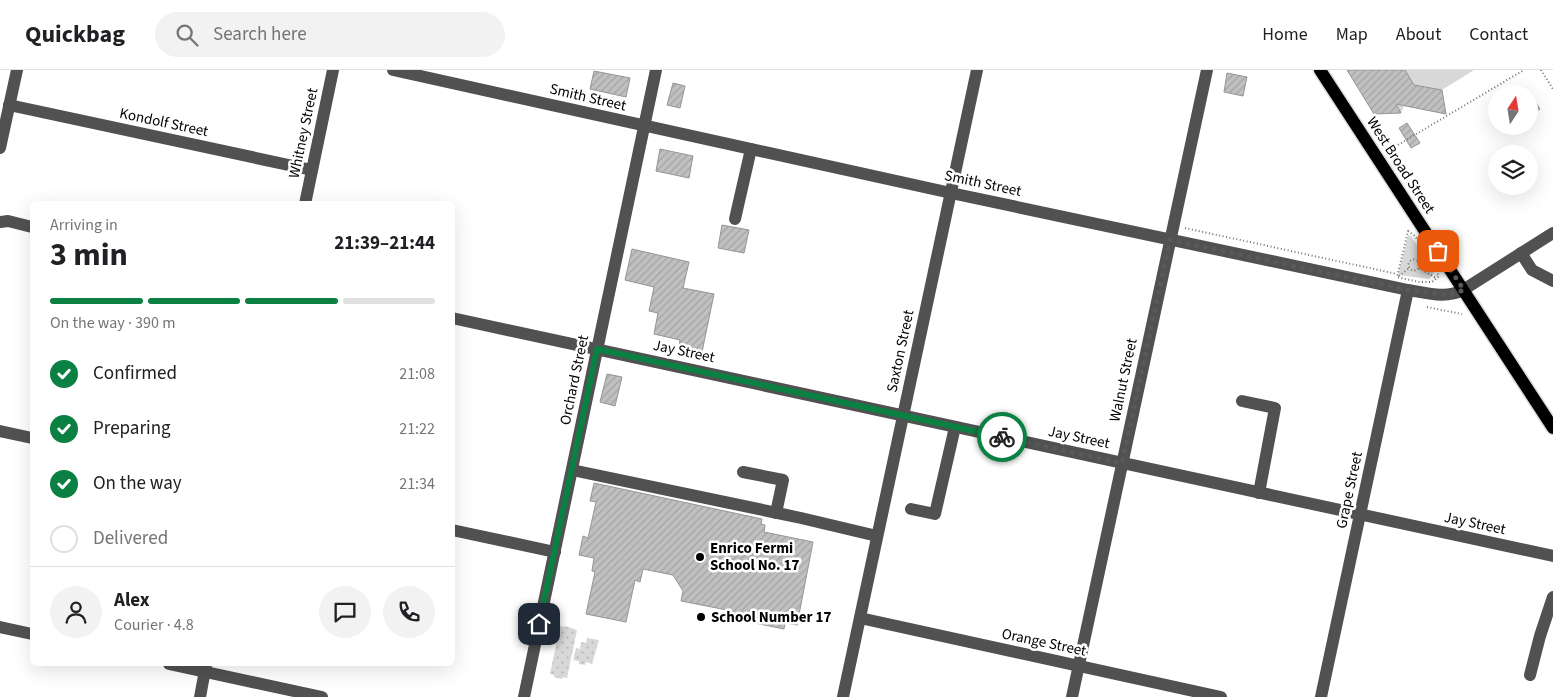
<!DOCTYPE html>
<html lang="en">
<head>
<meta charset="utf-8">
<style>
  body { margin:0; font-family:"Source Sans 3",sans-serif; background:#f2f2f2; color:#202124; height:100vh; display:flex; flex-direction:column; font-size:19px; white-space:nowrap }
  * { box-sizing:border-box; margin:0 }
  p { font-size:16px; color:#757577 }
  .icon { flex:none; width:28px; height:28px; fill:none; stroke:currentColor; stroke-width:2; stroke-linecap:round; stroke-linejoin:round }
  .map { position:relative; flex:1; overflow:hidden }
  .drawer { position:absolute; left:30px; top:131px; width:425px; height:465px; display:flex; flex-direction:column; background:#fff; border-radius:8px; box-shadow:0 5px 20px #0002 }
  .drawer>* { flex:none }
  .needle { width:32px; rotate:12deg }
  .fabs { position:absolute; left:1488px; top:15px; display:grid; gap:10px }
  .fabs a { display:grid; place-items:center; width:50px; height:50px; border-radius:50%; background:#fff; box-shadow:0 5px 20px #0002; font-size:25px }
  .pin { position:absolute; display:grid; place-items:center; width:42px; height:42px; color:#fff; margin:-21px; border-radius:10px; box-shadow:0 2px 8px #0006 }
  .courier { position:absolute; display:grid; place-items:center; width:50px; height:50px; margin:-25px; border:4px solid #0b8043; border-radius:50%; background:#fff; color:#222; box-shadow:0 1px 6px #0007 }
  .headline em { font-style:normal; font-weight:700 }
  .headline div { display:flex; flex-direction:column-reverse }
  .headline { display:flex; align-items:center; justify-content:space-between; height:85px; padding:0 20px }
  h1 { font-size:32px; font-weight:700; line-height:38px }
  .bar { display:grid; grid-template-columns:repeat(4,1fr); gap:8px 5px; align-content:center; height:60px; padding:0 20px }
  .bar i { height:6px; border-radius:4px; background:#e0e0e0 }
  .bar .selected { background:#0b8043 }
  .bar p { grid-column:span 4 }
  .line { display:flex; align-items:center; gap:12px; padding:0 20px; border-top:1px solid #e0e0e0 }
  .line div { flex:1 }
  .round { display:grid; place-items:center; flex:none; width:52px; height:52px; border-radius:26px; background:#f2f2f2 }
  ol { padding:0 20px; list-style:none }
  li { display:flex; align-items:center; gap:15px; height:55px }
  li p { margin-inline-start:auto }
  li .icon { padding:5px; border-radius:50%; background:#0b8043; color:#fff; stroke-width:4 }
  li:last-child { color:#757577 }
  li i { width:28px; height:28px; border:2px solid #e0e0e0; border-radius:50% }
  header { display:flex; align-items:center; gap:30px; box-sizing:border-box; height:70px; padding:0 25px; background:#fff; border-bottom:1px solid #e0e0e0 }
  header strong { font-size:24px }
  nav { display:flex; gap:28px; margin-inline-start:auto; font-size:18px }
  .search { width:350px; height:45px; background:#f2f2f2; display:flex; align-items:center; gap:12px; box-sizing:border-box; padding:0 18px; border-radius:28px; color:#757577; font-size:19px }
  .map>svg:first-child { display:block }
  .grass { fill:url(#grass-dots) }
  .garden { fill:#d8d8d8 }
  .building { fill:url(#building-hatch); stroke:#959595 }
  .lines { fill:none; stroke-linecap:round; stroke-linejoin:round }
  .major-casing { stroke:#dbdbdb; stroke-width:15 }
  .path { stroke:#737373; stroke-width:2; stroke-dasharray:1 2.5; stroke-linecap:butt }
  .minor { stroke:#515151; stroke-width:12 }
  .major { stroke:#000; stroke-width:12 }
  .done { stroke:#595959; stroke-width:5; stroke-dasharray:0 9 }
  .route { stroke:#0b8043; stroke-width:6 }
  .poi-dot { fill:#000; stroke:#fff; stroke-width:2 }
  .labels { text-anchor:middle; stroke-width:5; stroke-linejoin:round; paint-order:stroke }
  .street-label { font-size:15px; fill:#000; stroke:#fff }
  .poi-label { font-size:15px; font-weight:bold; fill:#000; stroke:#fff; text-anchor:start }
</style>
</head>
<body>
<header>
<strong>Quickbag</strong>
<div class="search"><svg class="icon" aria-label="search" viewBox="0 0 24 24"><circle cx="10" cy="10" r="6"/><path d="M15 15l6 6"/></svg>Search here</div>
<nav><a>Home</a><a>Map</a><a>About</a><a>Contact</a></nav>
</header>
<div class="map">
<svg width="1553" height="627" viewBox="0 0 1553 627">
  <defs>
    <pattern id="grass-dots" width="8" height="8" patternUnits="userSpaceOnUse" patternTransform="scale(1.25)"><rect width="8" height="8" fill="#d8d8d8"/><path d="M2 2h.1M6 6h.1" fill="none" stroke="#b8b8b8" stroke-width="1.8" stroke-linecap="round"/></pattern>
    <pattern id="building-hatch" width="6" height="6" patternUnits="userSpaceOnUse" patternTransform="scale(1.25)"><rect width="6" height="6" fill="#c0c0c0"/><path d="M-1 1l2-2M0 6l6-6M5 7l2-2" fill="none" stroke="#a3a3a3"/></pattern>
  </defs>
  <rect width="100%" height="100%" fill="#fff"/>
  <g class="grass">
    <polygon points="560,556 564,557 565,556 577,560 567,608 563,607 562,609 554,607 554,605 550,604"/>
    <polygon points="587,568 599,570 592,594 586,592 585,595 579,594 579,591 573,590 576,578 580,579 581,572 586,573"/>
  </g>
  <g class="garden">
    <polygon points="1347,0 1474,0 1442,20 1446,44 1404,36 1401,43 1374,44"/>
    <polygon points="1408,165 1411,166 1433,199 1434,202 1429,209 1398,205"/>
  </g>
  <g class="building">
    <polygon points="1347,0 1405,0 1414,15 1442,20 1446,44 1396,34 1401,43 1374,44"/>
    <polygon points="594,1 630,8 626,27 590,19"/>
    <polygon points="1227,3 1247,7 1243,26 1224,22"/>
    <polygon points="673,13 685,16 680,38 667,35"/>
    <polygon points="1529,22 1540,39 1529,46"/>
    <polygon points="1407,53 1420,73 1411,78 1399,58"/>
    <polygon points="660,79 693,86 689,108 656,101"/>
    <polygon points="722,155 749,160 744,183 718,178"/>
    <polygon points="632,179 689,192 683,218 714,224 702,282 679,277 680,270 654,264 658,243 649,241 654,217 625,210"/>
    <polygon points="607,304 622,307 615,336 600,332"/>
    <polygon points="594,413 762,449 761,454 765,455 764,462 813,472 797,555 785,553 784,559 725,547 727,540 681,531 683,521 673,505 643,499 640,512 635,510 626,552 586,544 595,502 592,501 594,488 579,485 583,466 588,468 596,432 590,431"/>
  </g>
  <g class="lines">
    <g class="major-casing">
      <polyline id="major" points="1320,0 1553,358"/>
    </g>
    <g class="path">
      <polyline points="1541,0 1553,19"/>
      <polyline points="1386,82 1524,0"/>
      <polyline points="1185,158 1397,204"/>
      <polygon points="1408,161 1415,166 1439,206 1432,212 1419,212 1397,207"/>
      <circle cx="1414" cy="195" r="5.5"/>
      <polyline points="1419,191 1427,186"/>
      <polyline points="1419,198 1436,208"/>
      <polyline points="1399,206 1409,198"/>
      <polyline points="1427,237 1462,244"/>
    </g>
    <g class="minor">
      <path d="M 393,0 L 951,123 L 1408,220 C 1427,223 1446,229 1463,220 L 1553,163"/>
      <polyline points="9,35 312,100"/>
      <polyline points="0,78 17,0"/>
      <polyline points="305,134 333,0"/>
      <polyline points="735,149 751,79"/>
      <polyline points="0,152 8,151 32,157"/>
      <polyline points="1521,183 1532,200 1553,211"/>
      <polyline points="452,248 1553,486"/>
      <polyline points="1242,331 1275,338 1259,423"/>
      <polyline points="0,361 32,368"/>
      <polyline points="572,400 801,448 877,466"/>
      <polyline points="743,402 783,410 776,443"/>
      <polyline points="911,439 935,444 955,357"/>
      <polyline points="452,460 555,482"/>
      <polyline points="860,548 1221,627"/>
      <polyline points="0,557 32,564"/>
      <polyline points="169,594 322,627"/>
      <polyline points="1530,605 1540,566 1553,527"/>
      <polyline points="200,627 206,595"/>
      <polyline points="524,627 656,0"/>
      <polyline points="843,627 977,0"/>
      <polyline points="1072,627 1207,0"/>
      <polyline points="1321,627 1408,220"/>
    </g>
    <use href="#major" class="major"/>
  </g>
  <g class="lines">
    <polyline class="done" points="1002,367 1122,393 1170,170 1408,220 1448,225 1464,220 1438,181"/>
    <polyline class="route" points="539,554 597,279 1002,367"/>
  </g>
  <g class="poi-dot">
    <circle cx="700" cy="487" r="5"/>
    <circle cx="701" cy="547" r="5"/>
  </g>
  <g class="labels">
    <g class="street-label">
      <text transform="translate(588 27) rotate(13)" y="5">Smith Street</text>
      <text transform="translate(164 52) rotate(12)" y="5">Kondolf Street</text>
      <text transform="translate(303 63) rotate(-78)" y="5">Whitney Street</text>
      <text transform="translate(1401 95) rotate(57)" y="5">West Broad Street</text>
      <text transform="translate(983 113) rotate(12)" y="5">Smith Street</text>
      <text transform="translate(684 281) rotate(12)" y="5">Jay Street</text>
      <text transform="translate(900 281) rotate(-78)" y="5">Saxton Street</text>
      <text transform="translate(574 310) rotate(-78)" y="5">Orchard Street</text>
      <text transform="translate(1123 310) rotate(-78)" y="5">Walnut Street</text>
      <text transform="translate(1079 367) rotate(12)" y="5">Jay Street</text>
      <text transform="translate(1349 420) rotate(-78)" y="5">Grape Street</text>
      <text transform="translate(1475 453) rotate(12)" y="5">Jay Street</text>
      <text transform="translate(1044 572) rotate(12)" y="5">Orange Street</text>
    </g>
    <g class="poi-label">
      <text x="710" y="483">Enrico Fermi<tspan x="710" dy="17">School No. 17</tspan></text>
      <text x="711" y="552">School Number 17</text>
    </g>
  </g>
</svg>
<div class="fabs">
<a><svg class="needle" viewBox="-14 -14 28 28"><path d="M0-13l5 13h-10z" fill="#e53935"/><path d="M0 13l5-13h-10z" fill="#757577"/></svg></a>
<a><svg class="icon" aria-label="layers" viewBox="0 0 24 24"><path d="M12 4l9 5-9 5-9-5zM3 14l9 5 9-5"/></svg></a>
</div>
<div class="pin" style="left:1438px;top:181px;background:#ea580c"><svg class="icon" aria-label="bag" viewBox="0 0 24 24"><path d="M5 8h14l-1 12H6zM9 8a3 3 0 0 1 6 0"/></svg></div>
<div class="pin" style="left:539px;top:554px;background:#1f2937"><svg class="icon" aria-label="home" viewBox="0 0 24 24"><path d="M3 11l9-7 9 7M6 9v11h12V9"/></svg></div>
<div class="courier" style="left:1002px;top:367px"><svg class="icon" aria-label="bike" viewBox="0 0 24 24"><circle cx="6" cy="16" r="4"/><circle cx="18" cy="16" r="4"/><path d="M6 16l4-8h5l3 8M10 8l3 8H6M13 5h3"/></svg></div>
<section class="drawer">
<div class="headline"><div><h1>3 min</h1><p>Arriving in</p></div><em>21:39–21:44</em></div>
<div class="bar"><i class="selected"></i><i class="selected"></i><i class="selected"></i><i></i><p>On the way · 390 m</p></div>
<ol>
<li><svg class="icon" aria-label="check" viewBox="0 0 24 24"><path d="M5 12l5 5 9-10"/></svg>Confirmed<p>21:08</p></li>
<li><svg class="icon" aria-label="check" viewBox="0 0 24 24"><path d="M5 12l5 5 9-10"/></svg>Preparing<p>21:22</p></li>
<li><svg class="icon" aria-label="check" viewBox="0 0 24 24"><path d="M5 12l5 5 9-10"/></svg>On the way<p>21:34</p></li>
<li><i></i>Delivered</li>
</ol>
<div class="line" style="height:90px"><a class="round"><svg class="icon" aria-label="person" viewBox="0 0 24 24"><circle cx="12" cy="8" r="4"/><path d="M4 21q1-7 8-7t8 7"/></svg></a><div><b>Alex</b><p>Courier · 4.8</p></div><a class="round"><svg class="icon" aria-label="chat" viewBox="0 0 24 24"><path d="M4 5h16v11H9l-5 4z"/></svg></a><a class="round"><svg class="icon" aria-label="phone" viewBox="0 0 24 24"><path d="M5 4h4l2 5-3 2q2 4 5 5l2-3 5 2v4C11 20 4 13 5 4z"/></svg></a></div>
</section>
</div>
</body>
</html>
